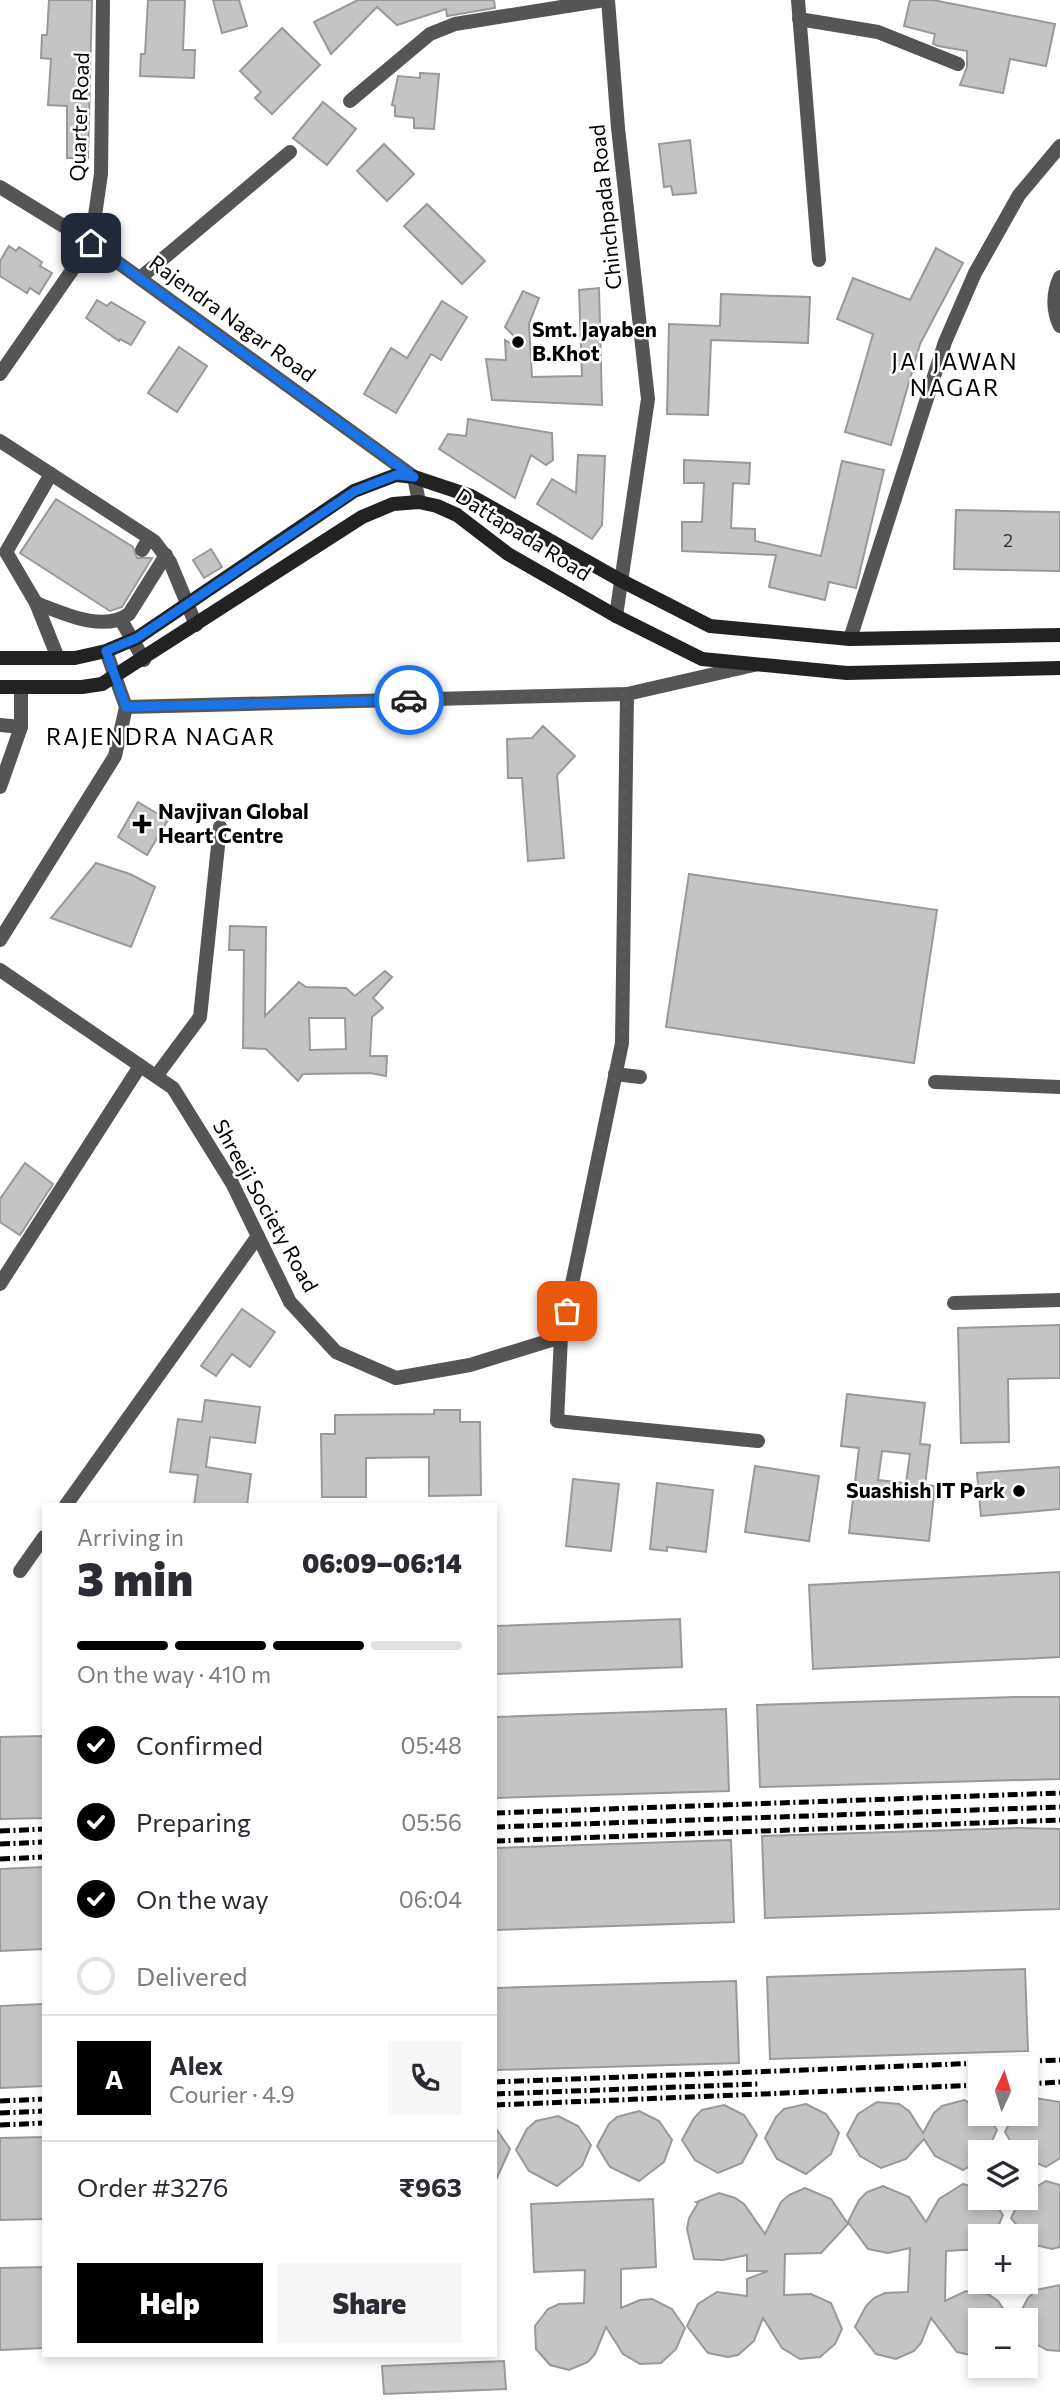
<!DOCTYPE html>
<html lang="en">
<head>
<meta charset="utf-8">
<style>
  body { margin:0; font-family:Commissioner,sans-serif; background:#f7f7f7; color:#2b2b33; height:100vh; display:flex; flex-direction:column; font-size:26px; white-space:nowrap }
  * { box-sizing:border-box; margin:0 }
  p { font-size:23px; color:#7c7c81 }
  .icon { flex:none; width:38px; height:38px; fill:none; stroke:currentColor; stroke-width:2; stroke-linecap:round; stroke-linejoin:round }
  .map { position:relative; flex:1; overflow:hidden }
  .sheet { position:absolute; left:42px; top:1503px; width:455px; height:854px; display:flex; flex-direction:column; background:#fff; border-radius:0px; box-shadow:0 4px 10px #0003 }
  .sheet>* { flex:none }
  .needle { width:46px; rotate:4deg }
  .controls { position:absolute; left:968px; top:2056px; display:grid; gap:14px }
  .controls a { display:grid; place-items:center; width:70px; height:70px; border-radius:0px; background:#fff; box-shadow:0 4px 10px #0003; font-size:35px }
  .pin { position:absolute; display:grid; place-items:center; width:60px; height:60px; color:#fff; margin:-30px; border-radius:14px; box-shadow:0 4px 10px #0006 }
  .courier { position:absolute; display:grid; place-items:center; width:70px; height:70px; margin:-35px; border:5px solid #1a73e8; border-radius:50%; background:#fff; color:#222; box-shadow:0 2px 9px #0007 }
  .head em { font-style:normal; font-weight:800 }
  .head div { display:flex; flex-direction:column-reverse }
  .head { display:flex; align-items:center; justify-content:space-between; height:119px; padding:0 35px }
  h1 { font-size:46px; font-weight:800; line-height:52px }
  .bar { display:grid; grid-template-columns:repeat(4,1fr); gap:10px 7px; align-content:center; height:84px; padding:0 35px }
  .bar i { height:9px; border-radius:5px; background:#e1e1e2 }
  .bar .current { background:#000 }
  .bar p { grid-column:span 4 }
  .line { display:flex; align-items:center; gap:18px; padding:0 35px; border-top:2px solid #e1e1e2 }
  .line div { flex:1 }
  .round { display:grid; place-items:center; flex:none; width:74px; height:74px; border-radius:0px; background:#f7f7f7 }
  ol { padding:0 35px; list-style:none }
  li { display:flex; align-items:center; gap:21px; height:77px }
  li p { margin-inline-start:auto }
  li .icon { padding:7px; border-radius:50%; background:#000; color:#fff; stroke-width:4 }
  li:last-child { color:#7c7c81 }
  li i { width:38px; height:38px; border:4px solid #e1e1e2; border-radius:50% }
  .cta { display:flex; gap:14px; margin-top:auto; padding:14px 35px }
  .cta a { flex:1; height:80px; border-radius:0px; background:#000; color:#fff; font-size:28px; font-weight:800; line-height:80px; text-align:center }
  .cta a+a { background:#f7f7f7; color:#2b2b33 }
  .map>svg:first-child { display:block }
  .building { fill:#c4c4c4; stroke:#999; stroke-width:2; fill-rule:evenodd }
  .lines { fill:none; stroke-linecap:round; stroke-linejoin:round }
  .minor { stroke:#555; stroke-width:14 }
  .tertiary { stroke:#555; stroke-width:14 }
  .secondary { stroke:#222; stroke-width:14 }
  .rail { stroke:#000; stroke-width:5; stroke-dasharray:10 3.5 2 3.5; stroke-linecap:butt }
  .done { stroke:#595959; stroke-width:7; stroke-dasharray:0 12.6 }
  .route { stroke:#1a73e8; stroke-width:9 }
  .poi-dot { fill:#000; stroke:#fff; stroke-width:2.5 }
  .labels { text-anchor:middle; stroke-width:5; stroke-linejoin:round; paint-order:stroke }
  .number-label { font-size:18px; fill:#313131 }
  .street-label { font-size:21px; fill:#000; stroke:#fff }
  .poi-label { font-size:21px; font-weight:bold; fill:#000; stroke:#fff; text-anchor:start }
  .neighbourhood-label { font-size:23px; letter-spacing:2px; fill:#000; stroke:#fff }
</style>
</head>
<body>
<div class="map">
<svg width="1060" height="2400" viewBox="0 0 1060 2400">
  <rect width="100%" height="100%" fill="#fff"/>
  <g class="building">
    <polygon points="49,0 92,0 88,158 67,158 67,106 48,105 51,59 41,58 42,35 47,35"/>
    <polygon points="148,0 185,0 183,50 195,50 194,78 140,76 141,54 145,54"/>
    <polygon points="213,0 239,0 247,26 222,33"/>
    <polygon points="358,0 494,0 495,8 447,16 446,9 397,25 377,7 331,54 314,22"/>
    <polygon points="910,0 933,0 1055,24 1046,66 1010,59 1003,93 960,85 967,67 967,51 938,46 933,44 935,34 904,26"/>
    <polygon points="282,28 320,65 272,114 255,98 261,92 240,71"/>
    <polygon points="420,73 439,74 434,129 414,128 414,118 395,116 395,106 392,105 398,76 420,78"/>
    <polygon points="323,102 356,129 327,165 293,138"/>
    <polygon points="690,140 696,193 673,195 671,186 664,187 659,144"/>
    <polygon points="384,144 414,174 387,201 357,171"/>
    <polygon points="427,204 485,261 462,284 404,226"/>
    <polygon points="9,246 16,251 19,247 42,262 40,266 52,273 39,294 30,288 27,293 0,276 0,261"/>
    <polygon points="936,248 963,263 920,344 891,445 845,432 873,334 837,319 853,278 910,300"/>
    <polygon points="599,288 602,405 492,400 486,359 506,360 505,340 520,349 523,345 505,327 523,291 539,298 529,324 532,377 582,376 579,290"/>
    <polygon points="721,294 810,297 808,343 711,340 708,415 667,414 669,324 720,326"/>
    <polygon points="97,300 107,306 111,302 145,322 131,345 120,339 119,341 86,318"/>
    <polygon points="442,301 467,317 441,360 431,354 396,413 364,394 391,348 407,358"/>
    <polygon points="179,347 207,366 177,412 148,393"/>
    <polygon points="468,419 552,433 553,460 546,465 531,455 515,498 439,449 448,434 466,436"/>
    <polygon points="578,455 605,456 602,525 592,539 537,504 552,479 576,493"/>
    <polygon points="684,460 750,463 749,484 733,483 731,528 755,529 755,541 821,556 842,461 884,470 856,588 829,582 825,600 769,587 776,555 682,551 682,522 702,522 704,483 684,483"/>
    <polygon points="56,499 133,547 137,558 152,558 122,607 110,611 20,553"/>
    <polygon points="956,510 1060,512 1060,571 954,569"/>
    <polygon points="211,549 222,567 204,578 193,560"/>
    <polygon points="543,726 575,756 557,775 564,858 528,861 522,778 508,778 507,739 532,738"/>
    <polygon points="138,802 168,820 147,855 118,837"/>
    <polygon points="96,863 130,874 155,887 131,947 51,918"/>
    <polygon points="689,874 937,910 914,1063 666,1027"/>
    <path d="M 230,926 L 266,927 L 265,1016 L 299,982 L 306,987 L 346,988 L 355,996 L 385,971 L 392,977 L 373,998 L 383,1008 L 372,1017 L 370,1056 L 387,1056 L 386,1076 L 370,1073 L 303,1074 L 298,1081 L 266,1049 L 243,1048 L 244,950 L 229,950 ZM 309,1018 L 345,1018 L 346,1049 L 310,1050 Z"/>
    <polygon points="25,1163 53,1184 20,1235 0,1222 0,1199"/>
    <polygon points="242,1309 275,1332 250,1367 232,1354 216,1376 201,1366"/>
    <polygon points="1060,1325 1060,1378 1008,1379 1009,1442 961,1443 958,1328"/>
    <path d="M 847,1394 L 925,1403 L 920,1444 L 930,1445 L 925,1485 L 935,1486 L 929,1541 L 849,1533 L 859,1448 L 841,1446 ZM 882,1451 L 910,1454 L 906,1483 L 878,1480 Z"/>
    <polygon points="205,1400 260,1407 255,1443 210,1437 206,1467 251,1474 247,1505 194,1505 198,1475 170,1472 178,1419 202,1422"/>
    <polygon points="434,1410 460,1410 460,1422 480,1422 481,1495 429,1496 429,1457 366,1458 366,1497 322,1497 321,1434 335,1434 335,1415 434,1414"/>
    <polygon points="755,1466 819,1476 809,1541 745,1532"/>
    <polygon points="1060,1467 1060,1509 981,1516 977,1473"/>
    <polygon points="573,1479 619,1484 611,1551 566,1546"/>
    <polygon points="657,1483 713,1490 706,1552 667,1547 667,1551 650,1549"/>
    <polygon points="1060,1572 1060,1657 813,1669 809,1585"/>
    <polygon points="680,1619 682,1667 495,1674 495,1626"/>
    <polygon points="1015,1697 1060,1697 1060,1779 760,1787 757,1705"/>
    <polygon points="726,1709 729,1791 495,1798 495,1717"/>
    <polygon points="44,1736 44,1818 0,1819 0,1737"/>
    <polygon points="1019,1828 1060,1829 1060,1909 765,1918 762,1836"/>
    <polygon points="731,1840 734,1922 495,1930 495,1848"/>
    <polygon points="44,1867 44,1949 0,1951 0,1869"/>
    <polygon points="1025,1969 1028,2051 770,2059 767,1977"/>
    <polygon points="736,1981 739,2063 495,2070 495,1988"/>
    <polygon points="44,2004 44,2086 0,2088 0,2006"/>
    <polygon points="1035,2098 1060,2102 1060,2158 1046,2167 1026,2159 1026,2152 1017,2152 1005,2132 1014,2114 1026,2114 1026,2102"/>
    <polygon points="964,2100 980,2108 980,2114 986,2114 997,2130 987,2152 980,2152 980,2160 963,2170 935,2156 924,2139 906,2159 881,2168 860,2156 847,2135 858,2114 877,2102 899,2104 909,2111 923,2133 934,2113 942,2106"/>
    <polygon points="806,2104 826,2114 839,2133 831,2154 806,2174 777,2159 765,2138 776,2117 784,2109"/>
    <polygon points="724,2105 744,2115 757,2135 742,2163 718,2173 695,2160 682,2140 694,2118 702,2110"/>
    <polygon points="639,2111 659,2121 672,2140 664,2162 639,2181 610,2167 597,2146 609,2124 617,2117"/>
    <polygon points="558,2116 578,2126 591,2145 582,2166 557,2186 529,2171 516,2150 527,2129 536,2121"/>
    <polygon points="495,2127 510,2149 495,2182"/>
    <polygon points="44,2137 44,2219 0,2220 0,2138"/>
    <polygon points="1046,2181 1060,2185 1060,2247 1052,2249 1032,2244 1011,2218 1021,2198 1026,2198 1026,2193"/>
    <polygon points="963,2184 980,2189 980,2198 991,2198 1003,2215 994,2236 980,2236 980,2249 946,2251 945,2301 966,2291 988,2294 998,2301 1011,2320 980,2320 980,2357 957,2352 931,2318 921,2343 914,2351 896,2359 876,2354 855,2327 866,2306 874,2298 885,2293 908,2292 910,2248 888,2253 868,2249 848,2222 859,2200 867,2192 883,2186 909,2197 926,2222 939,2199"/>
    <polygon points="805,2188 831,2199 848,2224 821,2253 785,2254 784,2295 811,2294 831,2303 842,2329 835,2344 820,2357 800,2359 782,2348 763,2318 754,2341 738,2355 728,2357 708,2353 687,2326 698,2304 717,2292 747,2296 747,2279 768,2271 747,2271 747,2255 723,2260 694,2259 687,2229 689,2218 698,2203 696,2202 719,2193 735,2198 744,2204 765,2234 781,2202 789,2195"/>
    <polygon points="653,2199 656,2267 621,2269 621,2308 640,2300 652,2299 672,2309 685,2328 676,2349 661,2363 640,2364 623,2354 606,2327 595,2354 588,2362 569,2370 550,2365 536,2349 535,2326 548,2309 559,2304 584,2303 585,2270 534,2272 531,2204"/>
    <polygon points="44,2267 44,2348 0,2350 0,2268"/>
    <polygon points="1060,2285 1060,2351 1047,2350 1029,2340 1026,2334 1026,2320 1016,2320 1028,2298 1036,2290"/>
    <polygon points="504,2361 506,2389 384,2394 382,2366"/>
  </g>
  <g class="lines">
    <g class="minor">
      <polyline points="608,0 618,128 648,399 616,616"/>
      <polyline points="798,0 819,260"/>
      <polyline points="799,19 878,32 958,64"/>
      <polyline points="350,101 430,34 455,24 605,0"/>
      <path d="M 1060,277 C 1053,292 1052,310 1060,326"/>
      <polyline points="140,278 290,152"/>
      <polyline points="0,374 91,243 101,174 103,0"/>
      <polyline points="0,441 154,541 170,562 196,625"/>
      <polyline points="51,474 6,552 36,603 58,658"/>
      <polyline points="142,550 149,538"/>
      <path d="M 36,603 C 63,613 103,633 129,614 L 166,555"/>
      <polyline points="121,620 144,660"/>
      <polyline points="850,639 945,342 975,273 1019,195 1060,146"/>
      <polyline points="627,694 622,1043 561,1337 557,1421 758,1441"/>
      <polyline points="126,707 627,694 754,665"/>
      <polyline points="0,725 21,727"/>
      <polyline points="0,787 21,727 21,687"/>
      <polyline points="0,940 115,756 126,707 106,651"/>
      <polyline points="0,970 173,1088 232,1183 290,1302 336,1352 396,1378 470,1365 561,1337"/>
      <polyline points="615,1074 640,1077"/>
      <polyline points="157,1075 200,1017 220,827"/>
      <polyline points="935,1082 1060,1087"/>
      <polyline points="0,1284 140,1066"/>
      <polyline points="954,1303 1060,1300"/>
      <polyline points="66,1505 258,1236"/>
      <polyline points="20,1571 44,1537"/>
    </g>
    <polyline class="tertiary" points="0,187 91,243 414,477 419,502"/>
    <g class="secondary">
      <polyline points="0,658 75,658 106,651 137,638 354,491 396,475 414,477 471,496 620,580 710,626 850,639 1060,635"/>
      <polyline points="0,687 82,687 102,684 362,517 393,504 419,502 437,506 457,515 508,554 616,616 702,659 847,673 1060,668"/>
    </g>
    <g class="rail">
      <polyline points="495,1813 1060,1793"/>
      <polyline points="495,1827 1060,1807"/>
      <polyline points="0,1831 44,1829"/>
      <polyline points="495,1841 1060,1820"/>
      <polyline points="0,1844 44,1842"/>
      <polyline points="0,1859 44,1857"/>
      <polyline points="495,2082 1060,2060"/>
      <polyline points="1026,2084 1060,2082"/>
      <polyline points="495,2094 758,2084"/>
      <polyline points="0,2101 44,2099"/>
      <polyline points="495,2105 980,2085"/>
      <polyline points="0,2113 44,2111"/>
      <polyline points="0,2125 44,2123"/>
    </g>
  </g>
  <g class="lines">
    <polyline class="done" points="409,700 626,694 622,1043 567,1311"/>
    <polyline class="route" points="91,243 414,477 396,475 355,491 137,638 106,651 126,707 409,700"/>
  </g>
  <g class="poi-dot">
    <circle cx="518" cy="342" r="7"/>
    <path d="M138.5 813.5h7v7h7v7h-7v7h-7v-7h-7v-7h7z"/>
    <circle cx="1019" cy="1491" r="7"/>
  </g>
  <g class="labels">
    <g class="number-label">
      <text x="1008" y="547">2</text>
    </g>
    <g class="street-label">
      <text transform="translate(80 117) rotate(-88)" y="7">Quarter Road</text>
      <text transform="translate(606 207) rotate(-96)" y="7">Chinchpada Road</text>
      <text transform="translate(232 319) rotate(36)" y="7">Rajendra Nagar Road</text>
      <text transform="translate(523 535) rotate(32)" y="7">Dattapada Road</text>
      <text transform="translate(265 1206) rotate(61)" y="7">Shreeji Society Road</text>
    </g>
    <g class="poi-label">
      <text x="532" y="337">Smt. Jayaben<tspan x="532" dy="24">B.Khot</tspan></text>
      <text x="158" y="819">Navjivan Global<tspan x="158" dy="24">Heart Centre</tspan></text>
      <text x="1005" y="1498" text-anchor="end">Suashish IT Park</text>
    </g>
    <g class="neighbourhood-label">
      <text x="955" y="370">JAI JAWAN<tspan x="955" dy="26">NAGAR</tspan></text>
      <text x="161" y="745">RAJENDRA NAGAR</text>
    </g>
  </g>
</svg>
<div class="controls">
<a><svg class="needle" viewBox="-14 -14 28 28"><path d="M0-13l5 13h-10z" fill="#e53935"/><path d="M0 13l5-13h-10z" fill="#7c7c81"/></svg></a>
<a><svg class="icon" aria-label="layers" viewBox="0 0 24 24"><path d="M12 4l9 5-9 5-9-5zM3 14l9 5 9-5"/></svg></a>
<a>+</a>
<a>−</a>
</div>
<div class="pin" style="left:567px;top:1311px;background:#ea580c"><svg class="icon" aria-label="bag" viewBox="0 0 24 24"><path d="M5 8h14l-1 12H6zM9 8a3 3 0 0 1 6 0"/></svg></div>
<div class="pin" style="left:91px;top:243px;background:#1f2937"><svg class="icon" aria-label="home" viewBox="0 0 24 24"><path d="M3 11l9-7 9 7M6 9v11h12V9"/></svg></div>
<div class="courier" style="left:409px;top:700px"><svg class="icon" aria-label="car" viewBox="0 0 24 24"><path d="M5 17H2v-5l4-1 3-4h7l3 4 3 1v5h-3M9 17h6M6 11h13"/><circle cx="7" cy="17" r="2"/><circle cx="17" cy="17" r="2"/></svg></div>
<section class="sheet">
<div class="head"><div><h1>3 min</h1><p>Arriving in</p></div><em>06:09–06:14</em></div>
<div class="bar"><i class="current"></i><i class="current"></i><i class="current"></i><i></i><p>On the way · 410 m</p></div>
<ol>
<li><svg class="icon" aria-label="check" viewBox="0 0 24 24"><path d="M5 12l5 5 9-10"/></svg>Confirmed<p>05:48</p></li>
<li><svg class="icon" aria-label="check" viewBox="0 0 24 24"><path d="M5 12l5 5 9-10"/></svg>Preparing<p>05:56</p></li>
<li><svg class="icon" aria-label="check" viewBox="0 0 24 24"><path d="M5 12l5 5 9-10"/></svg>On the way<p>06:04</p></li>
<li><i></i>Delivered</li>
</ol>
<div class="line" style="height:126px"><b class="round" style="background:#000;color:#fff">A</b><div><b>Alex</b><p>Courier · 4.9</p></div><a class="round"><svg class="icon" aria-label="phone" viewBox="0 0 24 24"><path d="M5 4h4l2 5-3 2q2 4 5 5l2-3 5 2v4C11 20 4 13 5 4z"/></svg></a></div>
<div class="line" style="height:91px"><div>Order #3276</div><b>₹963</b></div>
<div class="cta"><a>Help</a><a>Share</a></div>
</section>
</div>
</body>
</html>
